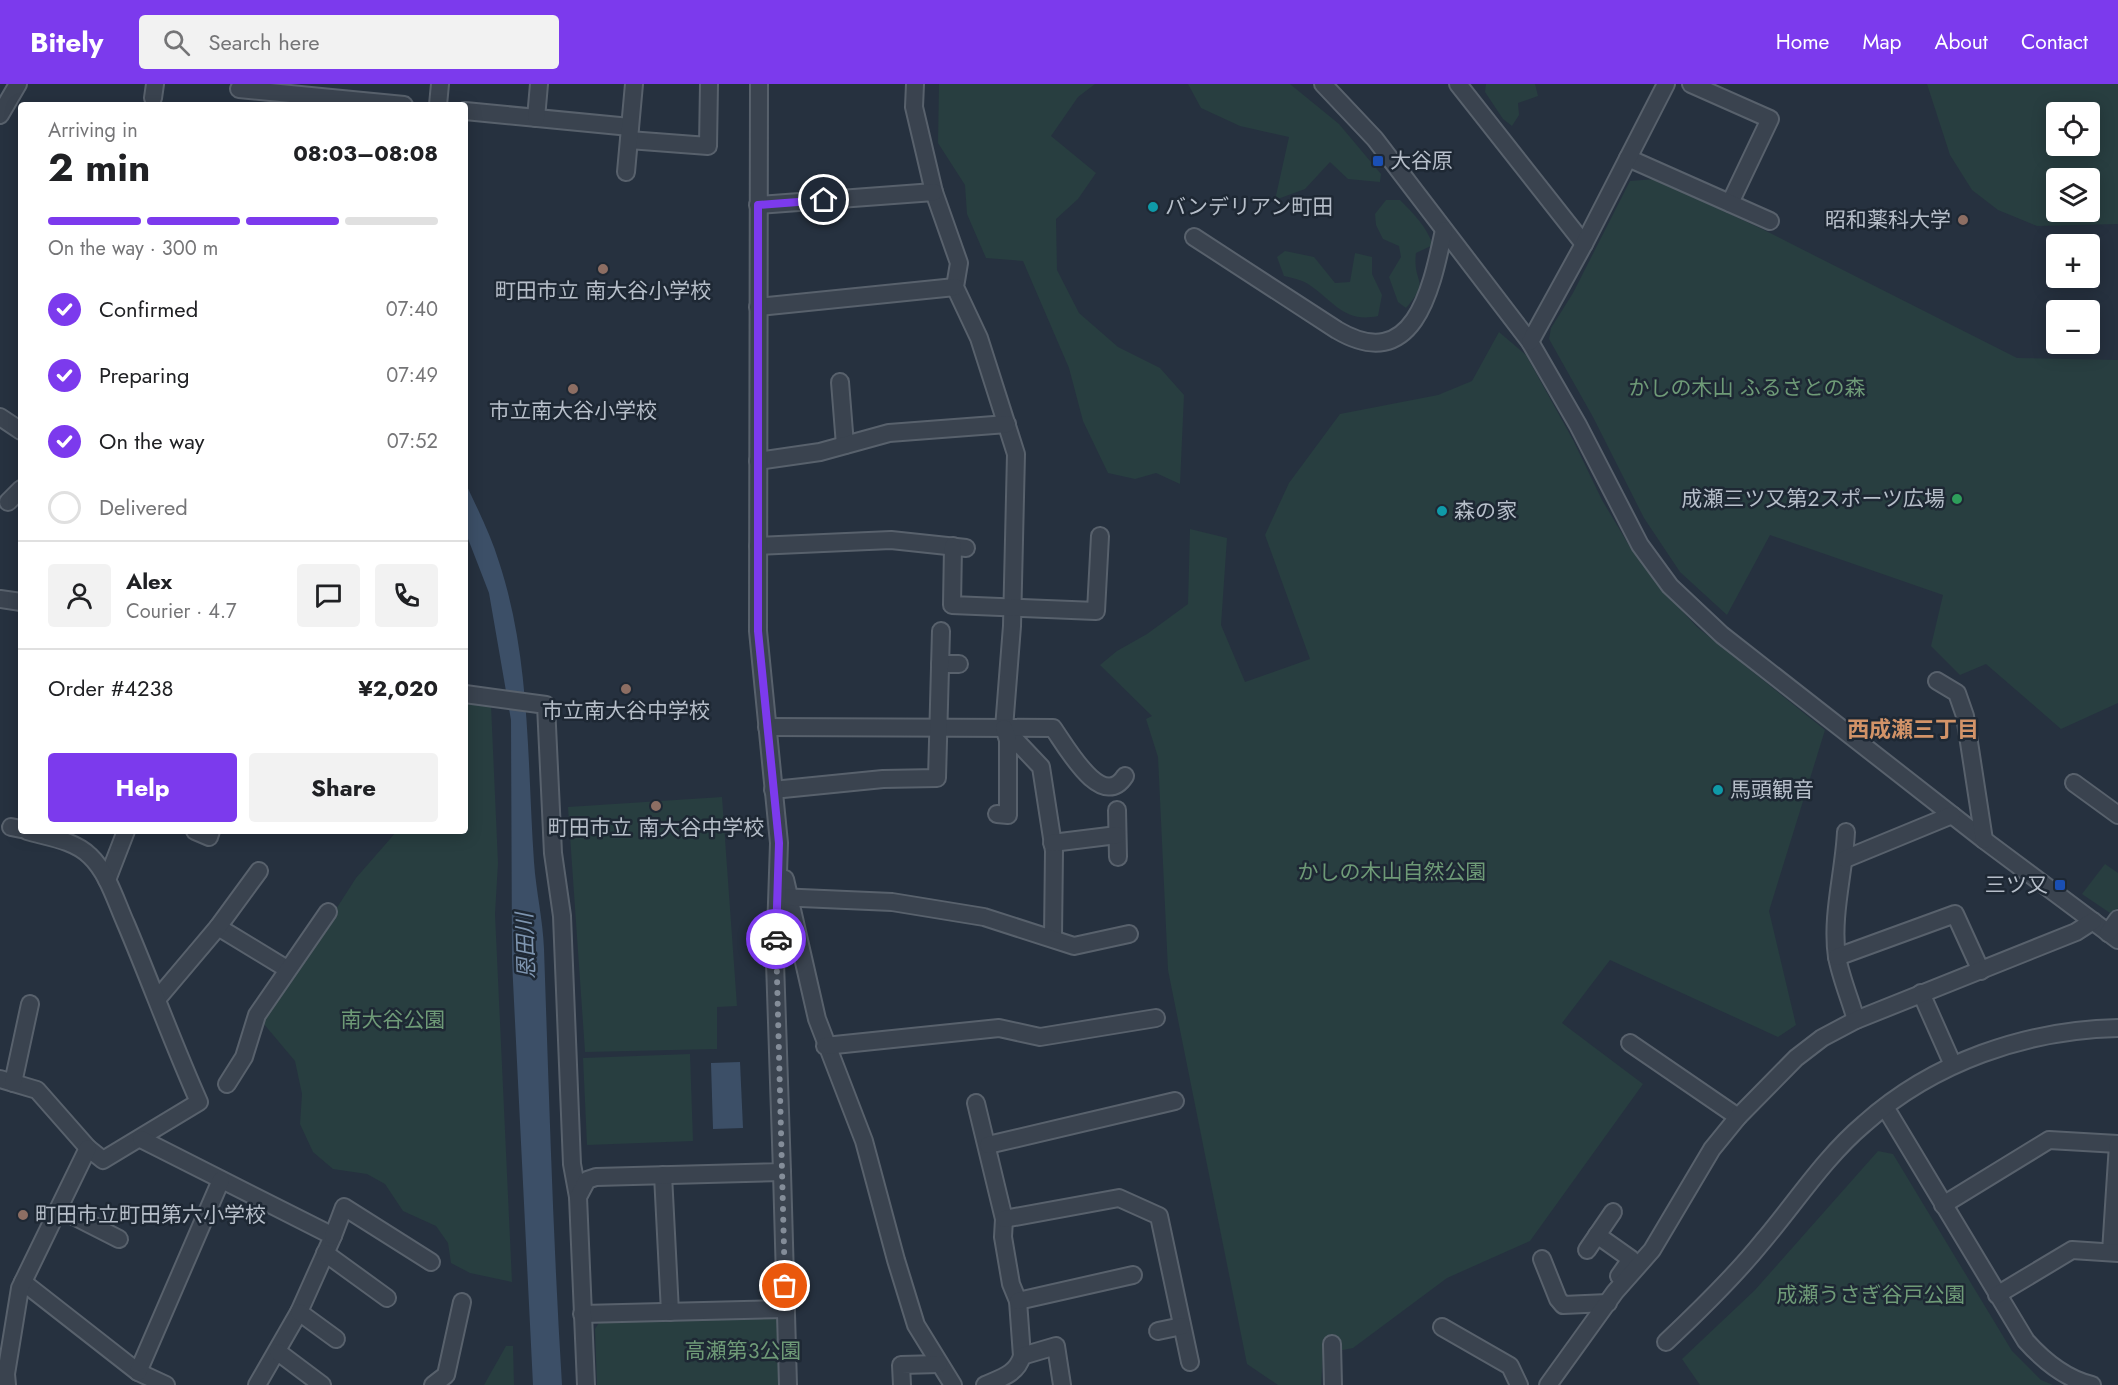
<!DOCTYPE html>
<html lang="en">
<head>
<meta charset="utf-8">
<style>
  body { margin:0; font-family:Jost,"Noto Sans JP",sans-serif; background:#f2f2f2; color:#202124; height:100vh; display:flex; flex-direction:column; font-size:22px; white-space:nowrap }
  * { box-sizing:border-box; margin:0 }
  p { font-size:20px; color:#757577 }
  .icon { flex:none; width:33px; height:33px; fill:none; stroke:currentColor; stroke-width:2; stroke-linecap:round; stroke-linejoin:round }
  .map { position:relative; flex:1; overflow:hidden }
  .panel { position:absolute; left:18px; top:18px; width:450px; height:732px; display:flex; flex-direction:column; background:#fff; border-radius:6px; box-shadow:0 3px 15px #0003 }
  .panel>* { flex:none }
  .buttons { position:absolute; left:2046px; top:18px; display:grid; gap:12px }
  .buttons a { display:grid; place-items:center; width:54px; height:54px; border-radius:6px; background:#fff; box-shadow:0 3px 15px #0003; font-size:30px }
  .pin { position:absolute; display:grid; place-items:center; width:51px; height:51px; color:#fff; margin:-26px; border:3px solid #fff; border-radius:50%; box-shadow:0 2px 6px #0007 }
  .courier { position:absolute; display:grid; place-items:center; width:60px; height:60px; margin:-30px; border:4px solid #7c3aed; border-radius:50%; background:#fff; color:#222; box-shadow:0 2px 8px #0007 }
  .summary em { font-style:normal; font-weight:700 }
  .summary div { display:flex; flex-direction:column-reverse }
  .summary { display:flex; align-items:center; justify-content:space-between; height:102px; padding:0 30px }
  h1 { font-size:39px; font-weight:700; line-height:45px }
  .bar { display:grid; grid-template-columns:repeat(4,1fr); gap:9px 6px; align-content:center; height:72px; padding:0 30px }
  .bar i { height:8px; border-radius:4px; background:#e0e0e0 }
  .bar .current { background:#7c3aed }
  .bar p { grid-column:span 4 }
  .line { display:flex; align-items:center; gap:15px; padding:0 30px; border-top:2px solid #e0e0e0 }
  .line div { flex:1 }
  .round { display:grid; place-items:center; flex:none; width:63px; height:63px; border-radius:6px; background:#f2f2f2 }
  ol { padding:0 30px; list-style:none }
  li { display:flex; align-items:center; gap:18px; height:66px }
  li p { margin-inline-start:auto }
  li .icon { padding:6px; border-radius:50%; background:#7c3aed; color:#fff; stroke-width:4 }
  li:last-child { color:#757577 }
  li i { width:33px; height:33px; border:3px solid #e0e0e0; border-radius:50% }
  .button { display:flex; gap:12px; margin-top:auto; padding:12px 30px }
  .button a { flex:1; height:69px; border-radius:6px; background:#7c3aed; color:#fff; font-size:24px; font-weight:700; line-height:69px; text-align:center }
  .button a+a { background:#f2f2f2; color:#202124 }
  header { display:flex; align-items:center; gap:36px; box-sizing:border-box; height:84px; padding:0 30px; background:#7c3aed; color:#fff }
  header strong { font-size:28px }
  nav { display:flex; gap:33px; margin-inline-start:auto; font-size:21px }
  .search { width:420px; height:54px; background:#f2f2f2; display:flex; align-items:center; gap:15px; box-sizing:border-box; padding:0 21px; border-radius:6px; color:#757577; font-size:22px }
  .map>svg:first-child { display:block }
  .green { fill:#283e40; fill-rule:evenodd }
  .water { fill:#3c4f67 }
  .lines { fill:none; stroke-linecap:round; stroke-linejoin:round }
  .minor-casing { stroke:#58616c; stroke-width:20 }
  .minor { stroke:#3a434f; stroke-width:16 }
  .done { stroke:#848d99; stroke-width:6; stroke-dasharray:0 10.8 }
  .route { stroke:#7c3aed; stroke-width:8 }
  .transit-dot { fill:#1a4fb4; stroke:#1e2834; stroke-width:2 }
  .culture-dot { fill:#0f9aa8; stroke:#1e2834; stroke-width:2 }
  .education-dot { fill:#8d6e63; stroke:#1e2834; stroke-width:2 }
  .leisure-dot { fill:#2e9e5b; stroke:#1e2834; stroke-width:2 }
  .labels { text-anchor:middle; stroke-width:5; stroke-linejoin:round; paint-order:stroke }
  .poi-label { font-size:21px; fill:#b6bec9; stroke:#1e2834; text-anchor:start }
  .park-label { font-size:21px; fill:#6e9a77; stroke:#1e2834 }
  .neighbourhood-label { font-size:22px; font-weight:bold; fill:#d29368; stroke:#1e2834 }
  .water-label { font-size:22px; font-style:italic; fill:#7e95b0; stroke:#1e2834 }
</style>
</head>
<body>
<header>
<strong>Bitely</strong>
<div class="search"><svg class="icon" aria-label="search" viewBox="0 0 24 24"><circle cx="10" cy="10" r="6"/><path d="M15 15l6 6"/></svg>Search here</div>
<nav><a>Home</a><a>Map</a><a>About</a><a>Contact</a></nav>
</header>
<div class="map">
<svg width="2118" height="1301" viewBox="0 0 2118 1301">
  <rect width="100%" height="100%" fill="#26313f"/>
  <g class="green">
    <polygon points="939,0 1095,0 1078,13 1051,52 1096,89 1078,115 1056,135 1057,186 1079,229 1118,263 1160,284 1184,311 1180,400 1156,389 1135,395 1108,389 1083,337 1069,284 1023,177 986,174 967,130 965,101 938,59"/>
    <polygon points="1188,0 1290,0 1339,40 1381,90 1380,98 1348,95 1330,78 1305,105 1275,116 1289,53 1240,42 1201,24"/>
    <polygon points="1486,0 1535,0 1538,12 1518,19 1519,31 1512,42 1503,35 1485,8"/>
    <path d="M 1927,0 L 2118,0 L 2118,140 L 2037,142 L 1998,126 L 1972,106 L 1950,71 ZM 2056,28 L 2090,28 L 2090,62 L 2056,62 ZM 2056,94 L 2090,94 L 2090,128 L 2056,128 Z"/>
    <polygon points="1655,95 1762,145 2017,274 2118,276 2118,619 2061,645 1986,580 1960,591 1931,562 1943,511 1770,451 1727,531 1680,488 1644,434 1593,333 1549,255 1551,244 1573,209 1630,97"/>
    <path d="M 1386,116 L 1400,116 C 1414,130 1426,142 1433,161 L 1416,169 C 1412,201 1432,194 1406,224 L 1398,218 L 1389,193 L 1401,173 L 1399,162 L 1383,155 L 1376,141 L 1375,130 Z"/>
    <path d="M 1285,167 L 1314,173 L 1335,199 L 1350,198 L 1355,169 L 1372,173 L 1372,190 L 1382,211 L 1378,232 C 1345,239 1335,219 1311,202 C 1304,196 1292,194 1284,192 L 1277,173 Z"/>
    <polygon points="1499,248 1526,271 1573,356 1602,416 1630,463 1658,501 1697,543 1825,646 1769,827 1796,941 1778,953 1610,876 1562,939 1643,1000 1530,1157 1447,1194 1353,1264 1323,1270 1321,1301 1278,1301 1247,1280 1168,886 1158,673 1146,635 1152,632 1100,581 1117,567 1147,550 1188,520 1190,445 1227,454 1221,541 1245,598 1310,575 1265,451 1289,399 1340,330 1438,311 1472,297"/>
    <polygon points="465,617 491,621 498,779 495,830 512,1198 470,1189 451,1179 448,1159 436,1142 403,1127 385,1100 367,1090 333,1085 313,1068 300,1040 302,1010 295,977 263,939 356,794 397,747 465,747"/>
    <polygon points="722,713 737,922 717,923 717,965 585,968 568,723"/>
    <polygon points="2105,780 2118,789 2118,824 2113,831 2082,810"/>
    <polygon points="690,970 693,1057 587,1061 583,974"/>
    <polygon points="1878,1067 1893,1070 2012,1267 2041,1296 2053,1301 1700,1301 1682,1275 1755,1206"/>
    <polygon points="774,1232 779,1238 781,1301 597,1301 595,1245 600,1237"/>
    <polygon points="506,1262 513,1262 514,1301 484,1301"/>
  </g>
  <g class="water">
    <path d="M 465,398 C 477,424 491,451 499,478 C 531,575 527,678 534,778 C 536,807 543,836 544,865 C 549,1010 553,1156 562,1301 L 533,1301 L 512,877 L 511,636 L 489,509 L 465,447 Z"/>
    <polygon points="740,978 743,1044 713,1045 711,979"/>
  </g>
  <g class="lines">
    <g class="minor-casing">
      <g id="minor">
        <polyline points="915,0 914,23 934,108 959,179 955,203 979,254 1016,370 1012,542 1004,644 1041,683 1054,767 1053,853"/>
        <polyline points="1323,0 1375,55 1530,258 1578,341 1640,461 1670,502 1722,551 1984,756 2118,856"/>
        <polyline points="1458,0 1584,160"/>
        <polyline points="1691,0 1770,35 1730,119"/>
        <polyline points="239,5 404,21"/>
        <polyline points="153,14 155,0"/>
        <polyline points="438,21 440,0"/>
        <polyline points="465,27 630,43"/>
        <polyline points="0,31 18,0"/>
        <polyline points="536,34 539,0"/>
        <polyline points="629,56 708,62 709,0"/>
        <polyline points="1628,74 1770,137"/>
        <polyline points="626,88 634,0"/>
        <polyline points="758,121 934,108"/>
        <path d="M 1194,153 L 1337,246 C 1415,292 1432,202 1444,146"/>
        <polyline points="758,223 955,203"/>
        <polyline points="1530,258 1584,160 1666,0"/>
        <polyline points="840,298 845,361"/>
        <polyline points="0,333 21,347"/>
        <polyline points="758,377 820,368 889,349 1007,340"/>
        <polyline points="8,418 21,405"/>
        <polyline points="758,462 891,456 966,464"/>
        <polyline points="953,462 952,521 1096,527 1100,452"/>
        <polyline points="0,515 21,518"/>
        <polyline points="940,580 959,580"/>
        <polyline points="1937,597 1957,609 1965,632 1984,756"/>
        <polyline points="465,610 546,621 553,769 562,832 572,1080 578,1113"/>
        <path d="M 767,643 L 1053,644 C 1066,662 1102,728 1125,692"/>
        <polyline points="2074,699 2118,731"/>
        <polyline points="773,706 883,695 937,694 941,547"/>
        <polyline points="1117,726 1118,773"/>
        <polyline points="997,730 1008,731 1008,656 1004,644"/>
        <polyline points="11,743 21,745"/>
        <polyline points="195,747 209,753 211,747"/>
        <path d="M 1846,748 C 1844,789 1831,832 1837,873 C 1841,894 1850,915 1856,936"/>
        <polyline points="1052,759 1117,751"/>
        <polyline points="1845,775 1952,731"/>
        <polyline points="785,795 817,935 864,1057 896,1176 916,1241 953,1301"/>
        <polyline points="107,796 126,747"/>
        <polyline points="778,813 892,818 984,833 1074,862 1129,850"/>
        <polyline points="218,843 287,885"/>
        <polyline points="2108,849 2118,835"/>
        <polyline points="1837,873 1955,830 1981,887"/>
        <polyline points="1921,909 1953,981"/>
        <polyline points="158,914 218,843 259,787"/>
        <polyline points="1630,959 1738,1033"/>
        <polyline points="825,962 999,944 1040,953 1156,934"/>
        <path d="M 0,995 L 37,1006 L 88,1064 L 103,1076 L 199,1018 C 173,960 151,899 126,840 C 116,818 108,789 90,772 C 74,756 47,753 27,747"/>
        <polyline points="13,999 30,920"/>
        <polyline points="227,1000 244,973 257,931 328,828"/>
        <path d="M 976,1019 L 1004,1135 L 1003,1153 L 1011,1200 L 1018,1217 L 1022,1272 C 1017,1290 1001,1294 985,1301"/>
        <path d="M 1885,1023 L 2026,1257 C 2043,1276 2066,1295 2092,1301"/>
        <polyline points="141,1055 333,1152 299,1228 257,1301"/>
        <polyline points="988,1061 1175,1017"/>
        <polyline points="782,1088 788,1301"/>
        <polyline points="663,1091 670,1228"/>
        <polyline points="1943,1121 2049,1056 2118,1060"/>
        <polyline points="60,1125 119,1155"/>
        <polyline points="1004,1135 1119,1114 1159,1132 1190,1278"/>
        <polyline points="1597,1151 1631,1175 1619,1192"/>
        <polyline points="333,1152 344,1123 431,1178"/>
        <polyline points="1587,1166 1613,1128"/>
        <polyline points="2111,1168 2118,1060"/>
        <polyline points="325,1169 387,1214"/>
        <polyline points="1542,1175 1558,1215 1563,1221 1608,1219"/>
        <polyline points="23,1198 138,1288 166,1301"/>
        <polyline points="1997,1211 2072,1166 2118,1169"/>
        <polyline points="1018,1217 1133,1191"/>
        <polyline points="299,1228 336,1255"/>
        <polyline points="582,1230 786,1225"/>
        <polyline points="1442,1243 1510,1282 1519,1301"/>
        <polyline points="1158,1247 1182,1242"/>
        <path d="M 1666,1258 C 1700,1226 1734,1193 1763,1157 C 1796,1118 1825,1073 1864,1040 C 1933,978 2026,946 2118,944"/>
        <polyline points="1332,1260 1333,1301"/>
        <polyline points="278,1268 322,1301"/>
        <polyline points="1022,1272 1056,1262 1062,1301"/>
        <polyline points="138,1288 221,1096"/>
        <polyline points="7,1301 6,1290 20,1204 88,1064"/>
        <polyline points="433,1301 446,1291 462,1218"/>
        <polyline points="586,1301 578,1113 587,1096 596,1093 782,1088 775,878 779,759 758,547 759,0"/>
        <polyline points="902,1301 901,1281 939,1280"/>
        <polyline points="1548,1301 1615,1208 1652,1166 1712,1065 1738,1033 1796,974 1822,954 1856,936 2076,848 2093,837"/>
      </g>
    </g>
    <use href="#minor" class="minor"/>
  </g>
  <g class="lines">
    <polyline class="done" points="776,855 785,1202"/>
    <polyline class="route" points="776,855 779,759 758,547 758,121 824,116"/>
  </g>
  <g class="transit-dot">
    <rect x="1372" y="71" width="12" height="12" rx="3"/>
    <rect x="2054" y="795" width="12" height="12" rx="3"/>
  </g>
  <g class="culture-dot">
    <circle cx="1153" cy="123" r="6"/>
    <circle cx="1442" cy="427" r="6"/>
    <circle cx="1718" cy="706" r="6"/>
  </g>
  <g class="education-dot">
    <circle cx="1963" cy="136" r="6"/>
    <circle cx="603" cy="185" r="6"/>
    <circle cx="573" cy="305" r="6"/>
    <circle cx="626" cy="605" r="6"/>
    <circle cx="656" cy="722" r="6"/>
    <circle cx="23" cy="1131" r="6"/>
  </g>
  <circle class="leisure-dot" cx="1957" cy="415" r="6"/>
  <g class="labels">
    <g class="poi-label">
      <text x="1390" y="84">大谷原</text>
      <text x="1165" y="130">バンデリアン町田</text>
      <text x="1951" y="143" text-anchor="end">昭和薬科大学</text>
      <text x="603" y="214" text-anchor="middle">町田市立 南大谷小学校</text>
      <text x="573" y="334" text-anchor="middle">市立南大谷小学校</text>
      <text x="1945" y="422" text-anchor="end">成瀬三ツ又第2スポーツ広場</text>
      <text x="1454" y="434">森の家</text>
      <text x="626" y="634" text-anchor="middle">市立南大谷中学校</text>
      <text x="1730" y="713">馬頭観音</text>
      <text x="656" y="751" text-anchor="middle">町田市立 南大谷中学校</text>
      <text x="2048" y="808" text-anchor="end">三ツ又</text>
      <text x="35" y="1138">町田市立町田第六小学校</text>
    </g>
    <g class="park-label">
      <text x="1747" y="311">かしの木山 ふるさとの森</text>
      <text x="1392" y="795">かしの木山自然公園</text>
      <text x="393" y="943">南大谷公園</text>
      <text x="1871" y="1218">成瀬うさぎ谷戸公園</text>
      <text x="743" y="1274">高瀬第３公園</text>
    </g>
    <g class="neighbourhood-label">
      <text x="1913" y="653">西成瀬三丁目</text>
    </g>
    <g class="water-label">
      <text transform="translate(525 862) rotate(-92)" y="8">恩田川</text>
    </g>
  </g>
</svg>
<div class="buttons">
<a><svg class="icon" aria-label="locate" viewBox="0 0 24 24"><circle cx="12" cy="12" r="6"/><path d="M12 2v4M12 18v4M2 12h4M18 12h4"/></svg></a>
<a><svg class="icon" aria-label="layers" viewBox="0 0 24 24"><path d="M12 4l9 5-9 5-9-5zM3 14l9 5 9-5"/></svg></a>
<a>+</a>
<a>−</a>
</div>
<div class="pin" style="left:785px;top:1202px;background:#ea580c"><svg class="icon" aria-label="bag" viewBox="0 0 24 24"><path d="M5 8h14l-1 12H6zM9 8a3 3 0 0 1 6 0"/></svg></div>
<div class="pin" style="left:824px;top:116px;background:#1f2937"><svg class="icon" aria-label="home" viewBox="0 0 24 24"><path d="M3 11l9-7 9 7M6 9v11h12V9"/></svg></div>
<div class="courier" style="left:776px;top:855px"><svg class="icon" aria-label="car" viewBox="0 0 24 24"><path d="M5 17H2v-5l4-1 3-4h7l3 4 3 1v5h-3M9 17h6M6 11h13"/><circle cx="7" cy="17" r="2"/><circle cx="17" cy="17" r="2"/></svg></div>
<section class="panel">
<div class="summary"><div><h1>2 min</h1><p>Arriving in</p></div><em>08:03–08:08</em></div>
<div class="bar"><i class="current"></i><i class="current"></i><i class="current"></i><i></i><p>On the way · 300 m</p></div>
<ol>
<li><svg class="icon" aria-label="check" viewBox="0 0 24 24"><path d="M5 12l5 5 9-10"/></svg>Confirmed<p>07:40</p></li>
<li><svg class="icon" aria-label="check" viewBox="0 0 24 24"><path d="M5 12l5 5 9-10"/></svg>Preparing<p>07:49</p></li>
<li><svg class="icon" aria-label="check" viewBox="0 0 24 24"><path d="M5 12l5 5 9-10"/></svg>On the way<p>07:52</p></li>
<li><i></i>Delivered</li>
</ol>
<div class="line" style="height:108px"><a class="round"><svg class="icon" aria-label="person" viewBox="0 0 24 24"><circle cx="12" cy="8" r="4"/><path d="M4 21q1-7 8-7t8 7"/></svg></a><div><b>Alex</b><p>Courier · 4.7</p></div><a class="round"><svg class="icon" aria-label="chat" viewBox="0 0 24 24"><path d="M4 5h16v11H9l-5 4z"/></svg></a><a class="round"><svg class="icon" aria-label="phone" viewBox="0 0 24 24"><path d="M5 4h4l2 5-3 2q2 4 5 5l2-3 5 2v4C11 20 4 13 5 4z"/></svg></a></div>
<div class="line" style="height:78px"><div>Order #4238</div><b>¥2,020</b></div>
<div class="button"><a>Help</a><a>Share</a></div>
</section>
</div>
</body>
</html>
